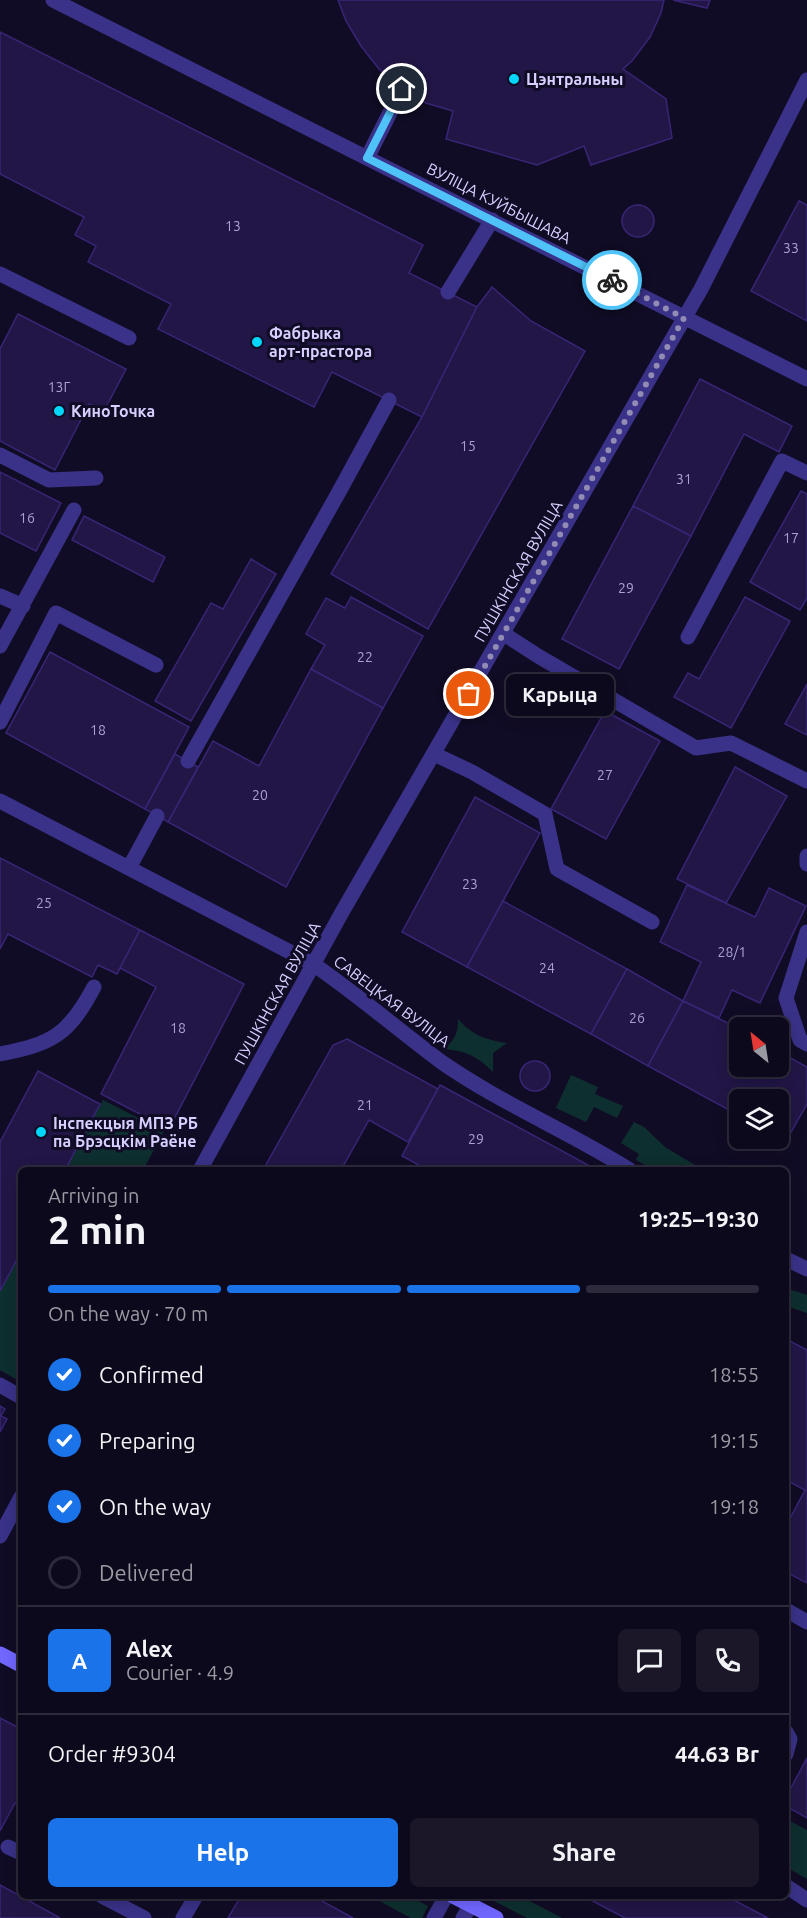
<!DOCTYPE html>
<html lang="en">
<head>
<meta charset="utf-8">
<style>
  body { margin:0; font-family:Ubuntu,sans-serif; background:#1b1729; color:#f1f3f6; height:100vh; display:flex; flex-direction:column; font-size:22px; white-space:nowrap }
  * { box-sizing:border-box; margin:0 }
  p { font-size:20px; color:#9a9aa3 }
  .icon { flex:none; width:33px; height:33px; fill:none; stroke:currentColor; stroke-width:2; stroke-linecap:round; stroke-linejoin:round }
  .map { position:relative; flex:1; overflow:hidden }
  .side { position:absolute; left:18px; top:1167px; width:771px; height:732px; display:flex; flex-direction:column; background:#0d091c; border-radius:9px; box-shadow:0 3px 15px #0003,0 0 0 2px #2d2a3b }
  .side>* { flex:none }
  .needle { width:39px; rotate:330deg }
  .controls { position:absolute; left:729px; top:1017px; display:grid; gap:12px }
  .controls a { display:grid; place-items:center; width:60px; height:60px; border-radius:9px; background:#0d091c; box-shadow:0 3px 15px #0003,0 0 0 2px #2d2a3b; font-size:30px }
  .pin { position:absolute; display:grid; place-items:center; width:51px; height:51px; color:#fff; margin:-26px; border:3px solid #fff; border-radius:50%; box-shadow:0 2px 6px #0007 }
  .courier { position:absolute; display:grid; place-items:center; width:60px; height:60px; margin:-30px; border:4px solid #4fc3f7; border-radius:50%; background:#fff; color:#222; box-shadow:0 2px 8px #0007 }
  .bubble { position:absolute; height:42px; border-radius:9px; background:#0d091c; box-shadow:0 3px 15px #0003,0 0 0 2px #2d2a3b; font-size:20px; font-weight:700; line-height:42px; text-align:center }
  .head em { font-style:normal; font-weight:700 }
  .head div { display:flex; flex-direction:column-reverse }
  .head { display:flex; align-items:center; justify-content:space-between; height:102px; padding:0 30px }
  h1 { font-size:39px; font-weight:700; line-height:45px }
  .bar { display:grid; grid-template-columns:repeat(4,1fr); gap:9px 6px; align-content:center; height:72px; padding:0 30px }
  .bar i { height:8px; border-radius:4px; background:#2d2a3b }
  .bar .on { background:#1a73e8 }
  .bar p { grid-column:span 4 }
  .line { display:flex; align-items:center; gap:15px; padding:0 30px; border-top:2px solid #2d2a3b }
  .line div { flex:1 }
  .round { display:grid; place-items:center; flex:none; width:63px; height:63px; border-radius:9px; background:#1b1729 }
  ol { padding:0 30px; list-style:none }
  li { display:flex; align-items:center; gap:18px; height:66px }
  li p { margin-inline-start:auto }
  li .icon { padding:6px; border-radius:50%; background:#1a73e8; color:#fff; stroke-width:4 }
  li:last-child { color:#9a9aa3 }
  li i { width:33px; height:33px; border:3px solid #2d2a3b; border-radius:50% }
  .primary-button { display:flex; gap:12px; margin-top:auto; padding:12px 30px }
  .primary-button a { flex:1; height:69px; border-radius:9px; background:#1a73e8; color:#fff; font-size:24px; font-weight:700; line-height:69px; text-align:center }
  .primary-button a+a { background:#1b1729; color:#f1f3f6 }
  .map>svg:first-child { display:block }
  .green { fill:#0e2f2f }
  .building { fill:#221647; stroke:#392576; stroke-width:1.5 }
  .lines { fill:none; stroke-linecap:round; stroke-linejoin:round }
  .lane { stroke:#393288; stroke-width:15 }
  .street { stroke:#393288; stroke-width:15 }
  .secondary { stroke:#7166ff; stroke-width:15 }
  .done { stroke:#928bb3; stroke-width:6; stroke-dasharray:0 10.8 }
  .route { stroke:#4fc3f7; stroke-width:8 }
  .poi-dot { fill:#00d6fa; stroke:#110c25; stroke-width:2 }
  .labels { text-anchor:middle; stroke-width:6; stroke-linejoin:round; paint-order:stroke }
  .number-label { font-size:14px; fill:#aaa1d1 }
  .poi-label { font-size:16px; font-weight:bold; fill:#d7cfff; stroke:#110c25; text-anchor:start }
  .street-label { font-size:16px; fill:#d7cfff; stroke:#110c25 }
</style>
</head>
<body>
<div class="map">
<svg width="807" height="1918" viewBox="0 0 807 1918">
  <rect width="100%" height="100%" fill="#110c25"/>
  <g class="green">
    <path d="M 458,1019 C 472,1035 486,1040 507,1043 L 493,1053 L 493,1072 C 479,1057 464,1050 444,1049 C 454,1041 459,1032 458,1019 Z"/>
    <polygon points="571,1075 598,1087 595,1094 623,1106 617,1118 594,1107 586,1122 556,1108"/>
    <polygon points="103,1100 164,1131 143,1170 65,1170"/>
    <polygon points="634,1122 644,1127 665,1147 703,1170 654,1170 636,1160 639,1154 621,1143"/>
    <polygon points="21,1252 21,1382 0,1370 0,1291"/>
    <polygon points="786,1288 807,1295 807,1313 786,1306"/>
    <polygon points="786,1819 807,1830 807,1879 786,1867"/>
    <polygon points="370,1896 409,1896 428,1906 422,1918 411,1918"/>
    <polygon points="484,1896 520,1896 562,1918 527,1918"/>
  </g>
  <g class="building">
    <polygon points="338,0 664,0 661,13 650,37 632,61 623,69 666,99 672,138 591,165 584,146 537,165 446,139 453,111 426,103 402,89 379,69 361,46 346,21"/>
    <polygon points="673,0 710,0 707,8"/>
    <polygon points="0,32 423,245 409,273 477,307 422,417 332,372 314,407 158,329 171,304 88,262 96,246 75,235 84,217 0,174"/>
    <polygon points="799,201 807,205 807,321 751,291"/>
    <circle cx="638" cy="221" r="16"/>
    <polygon points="492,287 531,321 585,351 428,629 331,574 422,417 477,307"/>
    <polygon points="18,314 126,369 104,411 89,404 55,470 0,441 0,349"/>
    <polygon points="700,379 792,426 779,452 744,434 691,536 633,506"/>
    <polygon points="0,472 61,503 36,551 0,533"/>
    <polygon points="801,491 807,494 807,598 800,610 750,582"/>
    <polygon points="633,506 691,536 619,669 562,639"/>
    <polygon points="84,516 165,557 153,582 72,540"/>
    <polygon points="251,559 276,574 191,721 155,701 211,603 223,609"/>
    <polygon points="351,597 423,636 383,708 311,669 325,645 306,634 326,598 345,608"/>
    <polygon points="745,597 790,621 731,728 674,697 688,673 699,679"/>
    <polygon points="50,652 189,727 145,809 6,733"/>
    <polygon points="311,669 383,708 286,887 168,822 213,741 259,766"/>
    <polygon points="807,684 807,735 785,724"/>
    <polygon points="605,711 660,741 606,839 551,809"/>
    <polygon points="175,754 198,767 168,822 145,809"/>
    <polygon points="735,767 787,796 726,903 677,879"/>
    <polygon points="475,797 540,833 467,967 402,932"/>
    <polygon points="0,858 140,930 117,974 98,965 92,977 8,934 0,949"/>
    <polygon points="687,885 755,917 769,888 806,906 760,1003 732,990 719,1018 683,1001 701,962 660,942"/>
    <polygon points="503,901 627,969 591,1034 467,967"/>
    <polygon points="140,930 244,984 169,1129 101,1094 156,987 120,968"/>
    <polygon points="627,969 683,1001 648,1066 591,1034"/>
    <polygon points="683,1001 740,1029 740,1066 778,1066 778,1051 807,1067 807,1104 786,1141 778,1137 778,1100 740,1100 740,1116 648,1066"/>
    <polygon points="347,1039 438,1089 408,1142 369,1120 341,1170 263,1170 333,1045"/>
    <circle cx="535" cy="1076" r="15"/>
    <polygon points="38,1071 100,1104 65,1170 21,1170 21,1252 0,1291 0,1142"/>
    <polygon points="440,1085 590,1166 588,1170 428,1170 402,1156"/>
    <polygon points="786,1339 807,1350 807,1583 786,1572 786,1526 805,1490 786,1480"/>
    <polygon points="0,1406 5,1409 1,1416 7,1419 0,1432"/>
    <polygon points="0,1718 21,1729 21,1807 15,1803 0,1831"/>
    <polygon points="807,1758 807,1818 786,1806 786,1797"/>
    <polygon points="0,1885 60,1918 0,1918"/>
    <polygon points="241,1896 313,1896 353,1918 228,1918"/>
    <polygon points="583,1896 726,1896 768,1918 625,1918"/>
  </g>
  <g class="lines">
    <g class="lane">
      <polyline points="0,274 129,338"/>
      <polyline points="448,292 492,220"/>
      <polyline points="0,455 49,480 96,478"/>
      <polyline points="0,596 23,606"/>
      <polyline points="504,634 538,656 696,748 731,743 807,781"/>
      <polyline points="688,637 782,461 807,473"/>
      <polyline points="0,646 74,510"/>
      <polyline points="0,722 56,613 156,665"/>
      <polyline points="434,754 472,772 545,814 557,869 652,922"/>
      <polyline points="188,761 340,490 389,400"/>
      <polyline points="807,856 807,864"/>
      <polyline points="129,868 157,816"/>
      <polyline points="807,932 786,998 800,1040 807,1044"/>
      <path d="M 0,1054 C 53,1044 69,1034 94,987"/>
      <polyline points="0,1385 21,1397"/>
      <polyline points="786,1610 807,1622"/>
      <polyline points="786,1732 790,1739 786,1754"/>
      <polyline points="8,1847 21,1853"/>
      <polyline points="786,1886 807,1900"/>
      <polyline points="102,1896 144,1918"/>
      <polyline points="183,1918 196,1896"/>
      <polyline points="434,1918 446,1896"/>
      <polyline points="463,1918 471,1905"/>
    </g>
    <g class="street">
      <polyline points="53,0 367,158"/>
      <polyline points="402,89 367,158 807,379"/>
      <path d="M 0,801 L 313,964 C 357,994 397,1029 440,1061 C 500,1103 568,1131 630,1170"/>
      <polyline points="200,1170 341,914 701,289 807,80"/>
      <polyline points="786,1259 807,1269"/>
      <polyline points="0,1536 21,1497"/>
    </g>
    <g class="secondary">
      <polyline points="0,1654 21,1665"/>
      <polyline points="453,1896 496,1918"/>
    </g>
  </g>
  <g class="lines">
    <polyline class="done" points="469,694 684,318 612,280"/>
    <polyline class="route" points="402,89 367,158 612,280"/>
  </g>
  <g class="poi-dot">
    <circle cx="514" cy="79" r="6"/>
    <circle cx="257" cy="342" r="6"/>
    <circle cx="59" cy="411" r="6"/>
    <circle cx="41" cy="1132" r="6"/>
  </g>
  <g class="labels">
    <g class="number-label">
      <text x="233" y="231">13</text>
      <text x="791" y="253">33</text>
      <text x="59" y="392">13Г</text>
      <text x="468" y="451">15</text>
      <text x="684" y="484">31</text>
      <text x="27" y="523">16</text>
      <text x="791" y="543">17</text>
      <text x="626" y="593">29</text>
      <text x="365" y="662">22</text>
      <text x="98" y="735">18</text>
      <text x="605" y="780">27</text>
      <text x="260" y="800">20</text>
      <text x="470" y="889">23</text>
      <text x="44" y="908">25</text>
      <text x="732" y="957">28/1</text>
      <text x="547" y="973">24</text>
      <text x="637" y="1023">26</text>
      <text x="178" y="1033">18</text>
      <text x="365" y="1110">21</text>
      <text x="476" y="1144">29</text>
    </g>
    <g class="poi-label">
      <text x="526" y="85">Цэнтральны</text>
      <text x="269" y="339">Фабрыка<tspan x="269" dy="18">арт-прастора</tspan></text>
      <text x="71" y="417">КиноТочка</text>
      <text x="53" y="1129">Інспекцыя МПЗ РБ<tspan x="53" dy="18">па Брэсцкім Раёне</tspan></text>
    </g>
    <g class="street-label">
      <text transform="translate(499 203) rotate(27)" y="6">ВУЛІЦА КУЙБЫШАВА</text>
      <text transform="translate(518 571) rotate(-60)" y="6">ПУШКІНСКАЯ ВУЛІЦА</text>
      <text transform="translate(277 993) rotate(-61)" y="6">ПУШКІНСКАЯ ВУЛІЦА</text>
      <text transform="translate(392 1001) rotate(37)" y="6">САВЕЦКАЯ ВУЛІЦА</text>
    </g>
  </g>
</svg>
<div class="controls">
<a><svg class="needle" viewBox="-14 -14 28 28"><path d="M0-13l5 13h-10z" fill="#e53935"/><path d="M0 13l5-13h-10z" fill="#9a9aa3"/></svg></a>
<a><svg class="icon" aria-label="layers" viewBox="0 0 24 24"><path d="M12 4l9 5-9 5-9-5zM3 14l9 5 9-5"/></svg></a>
</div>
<div class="pin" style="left:469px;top:694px;background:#ea580c"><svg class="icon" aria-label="bag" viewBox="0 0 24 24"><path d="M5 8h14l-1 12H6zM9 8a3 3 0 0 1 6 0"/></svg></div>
<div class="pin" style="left:402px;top:89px;background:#1f2937"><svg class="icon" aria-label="home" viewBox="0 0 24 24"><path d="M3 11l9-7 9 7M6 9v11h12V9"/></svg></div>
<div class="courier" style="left:612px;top:280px"><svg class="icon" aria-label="bike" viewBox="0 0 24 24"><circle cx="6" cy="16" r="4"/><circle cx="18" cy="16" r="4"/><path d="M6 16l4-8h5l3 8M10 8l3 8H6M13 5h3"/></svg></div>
<div class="bubble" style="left:506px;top:674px;width:108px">Карыца</div>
<section class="side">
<div class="head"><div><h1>2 min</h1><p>Arriving in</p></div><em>19:25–19:30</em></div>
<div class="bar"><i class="on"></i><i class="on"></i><i class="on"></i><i></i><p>On the way · 70 m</p></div>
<ol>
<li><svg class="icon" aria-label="check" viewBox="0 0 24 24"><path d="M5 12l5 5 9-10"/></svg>Confirmed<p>18:55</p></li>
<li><svg class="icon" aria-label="check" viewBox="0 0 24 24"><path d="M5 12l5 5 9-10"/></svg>Preparing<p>19:15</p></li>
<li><svg class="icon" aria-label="check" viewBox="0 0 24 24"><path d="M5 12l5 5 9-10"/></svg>On the way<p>19:18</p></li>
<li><i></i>Delivered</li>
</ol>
<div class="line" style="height:108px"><b class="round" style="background:#1a73e8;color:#fff">A</b><div><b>Alex</b><p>Courier · 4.9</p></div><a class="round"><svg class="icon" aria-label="chat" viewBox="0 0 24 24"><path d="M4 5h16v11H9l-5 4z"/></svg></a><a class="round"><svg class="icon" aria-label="phone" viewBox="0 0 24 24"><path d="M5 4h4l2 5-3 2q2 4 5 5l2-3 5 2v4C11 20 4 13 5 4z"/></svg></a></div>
<div class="line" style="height:78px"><div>Order #9304</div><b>44.63 Br</b></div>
<div class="primary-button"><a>Help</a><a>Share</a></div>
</section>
</div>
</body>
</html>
